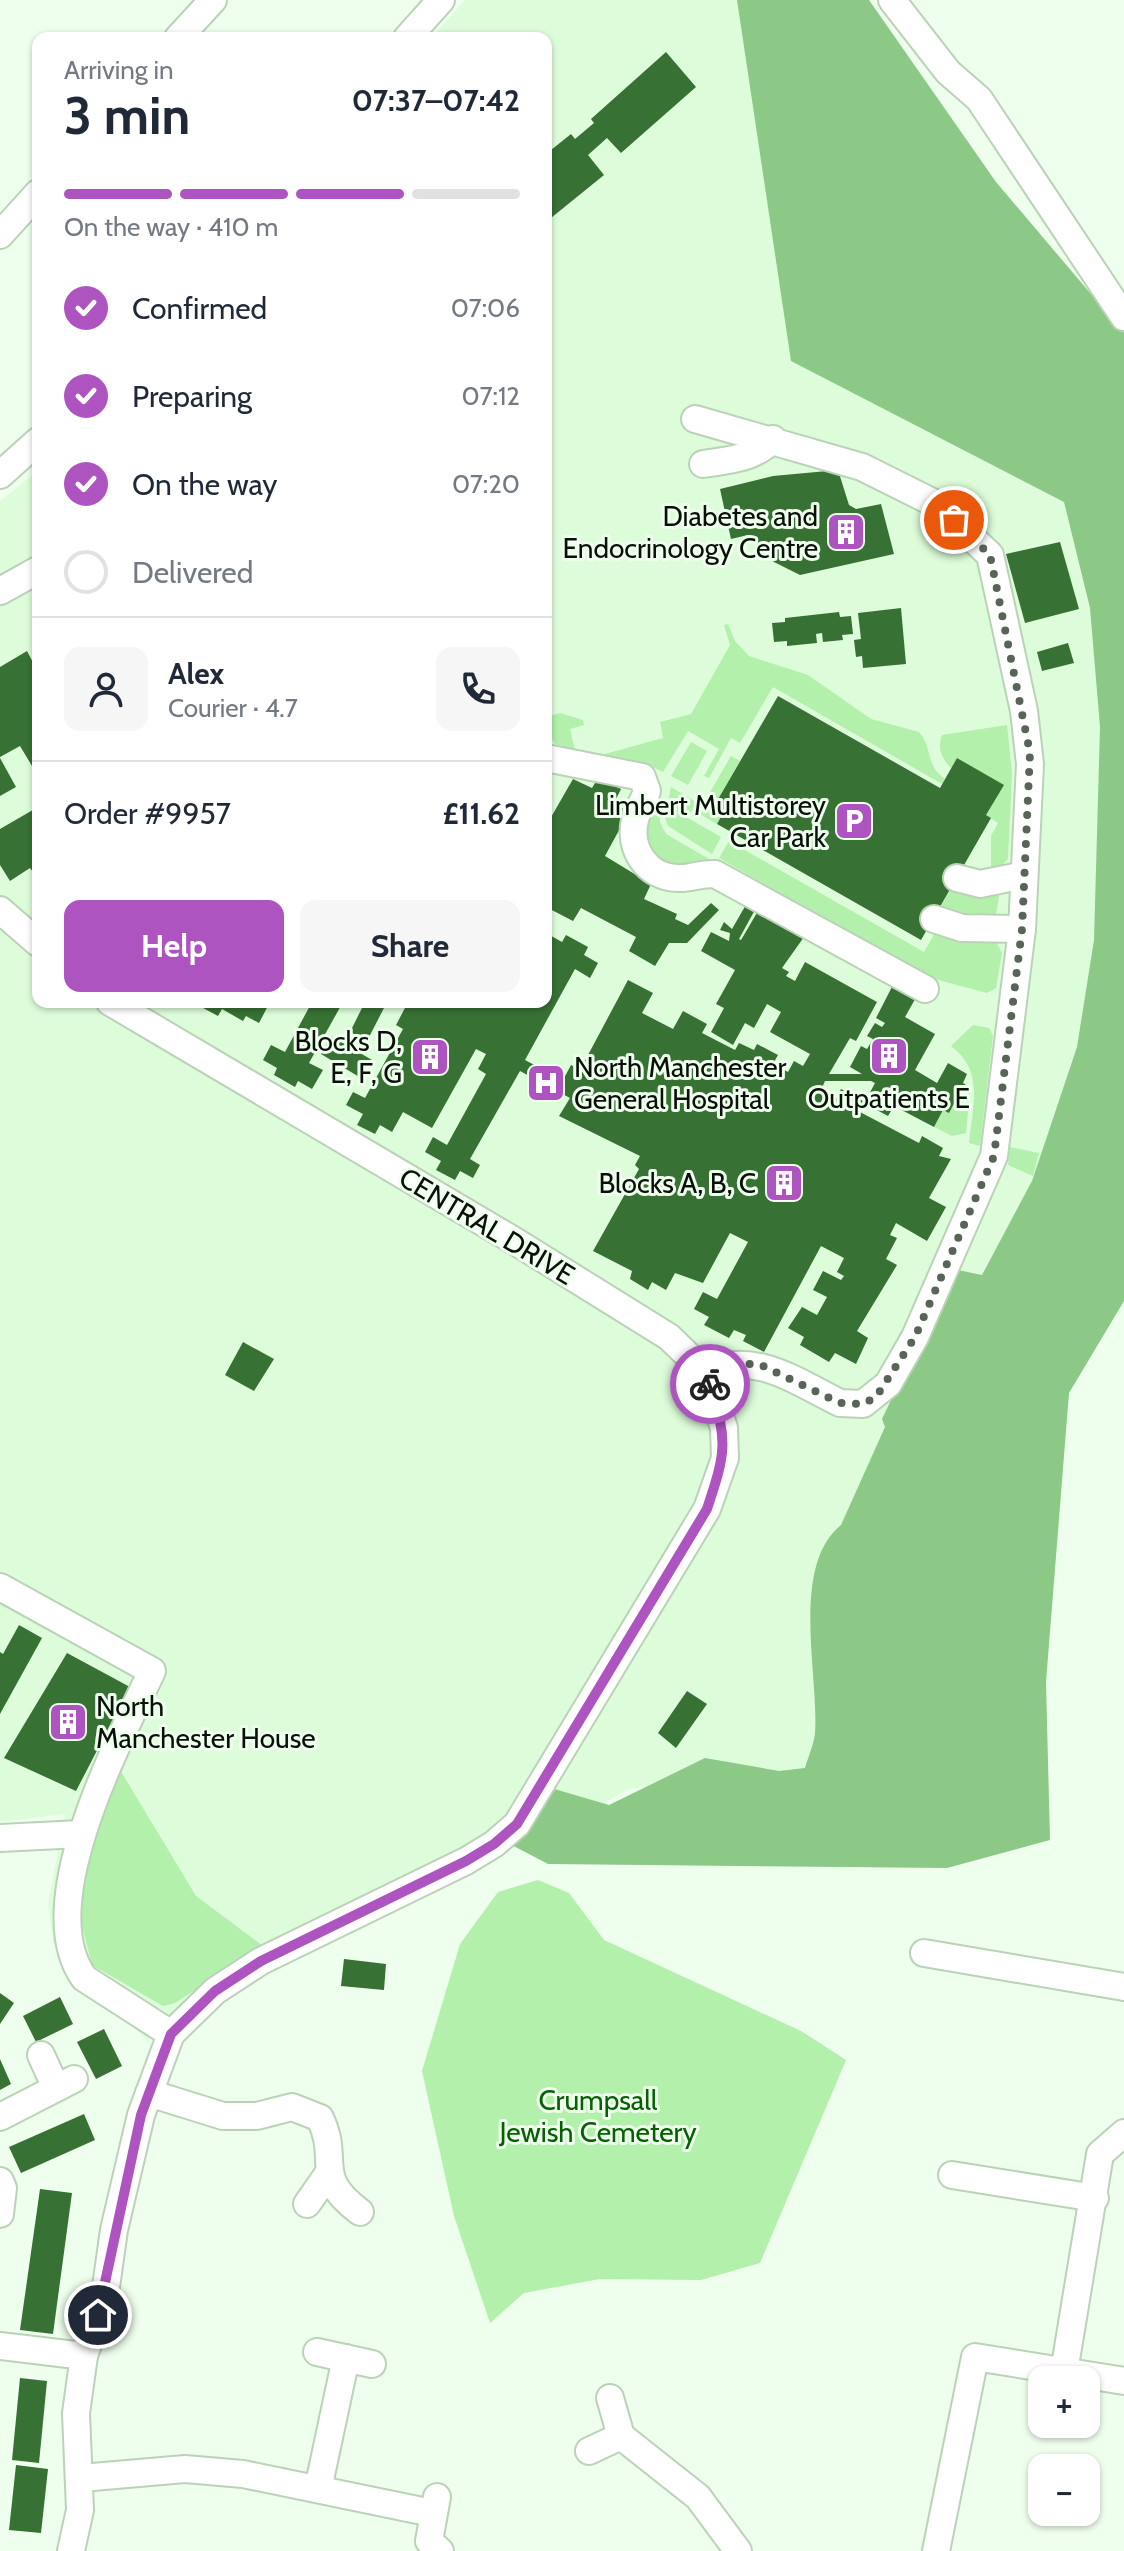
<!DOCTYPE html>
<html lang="en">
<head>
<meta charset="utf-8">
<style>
  body { margin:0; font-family:Cabin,sans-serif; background:#f6f6f7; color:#1f2937; height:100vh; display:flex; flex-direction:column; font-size:30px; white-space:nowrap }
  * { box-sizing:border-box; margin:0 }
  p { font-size:26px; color:#747a83 }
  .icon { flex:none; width:44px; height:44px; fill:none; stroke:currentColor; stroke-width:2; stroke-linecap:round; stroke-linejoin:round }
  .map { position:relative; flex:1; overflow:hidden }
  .drawer { position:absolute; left:32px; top:32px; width:520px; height:976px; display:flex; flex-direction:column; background:#fff; border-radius:16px; box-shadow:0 2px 6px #0004 }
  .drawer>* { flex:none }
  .buttons { position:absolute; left:1028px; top:2366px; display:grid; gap:16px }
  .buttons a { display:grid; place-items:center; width:72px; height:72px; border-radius:16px; background:#fff; box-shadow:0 2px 6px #0004; font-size:40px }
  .pin { position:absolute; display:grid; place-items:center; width:68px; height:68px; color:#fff; margin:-34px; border:4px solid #fff; border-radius:50%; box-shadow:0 2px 8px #0007 }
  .courier { position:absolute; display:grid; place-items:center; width:80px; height:80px; margin:-40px; border:6px solid #ae54c0; border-radius:50%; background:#fff; color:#222; box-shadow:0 2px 10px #0007 }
  .overview em { font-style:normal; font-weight:700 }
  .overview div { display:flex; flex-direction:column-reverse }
  .overview { display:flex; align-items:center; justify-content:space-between; height:136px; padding:0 32px }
  h1 { font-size:52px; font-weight:700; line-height:60px }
  .bar { display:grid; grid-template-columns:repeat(4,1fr); gap:12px 8px; align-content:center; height:96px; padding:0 32px }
  .bar i { height:10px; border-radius:6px; background:#e0e1e3 }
  .bar .selected { background:#ae54c0 }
  .bar p { grid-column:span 4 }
  .line { display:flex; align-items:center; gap:20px; padding:0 32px; border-top:2px solid #e0e1e3 }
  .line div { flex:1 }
  .round { display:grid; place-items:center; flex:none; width:84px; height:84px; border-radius:16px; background:#f6f6f7 }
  ol { padding:0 32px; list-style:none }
  li { display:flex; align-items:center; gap:24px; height:88px }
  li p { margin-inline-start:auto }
  li .icon { padding:8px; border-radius:50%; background:#ae54c0; color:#fff; stroke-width:4 }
  li:last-child { color:#747a83 }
  li i { width:44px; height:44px; border:4px solid #e0e1e3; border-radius:50% }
  .cta { display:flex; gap:16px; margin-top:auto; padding:16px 32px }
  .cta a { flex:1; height:92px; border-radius:16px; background:#ae54c0; color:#fff; font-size:32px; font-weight:700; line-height:92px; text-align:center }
  .cta a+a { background:#f6f6f7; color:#1f2937 }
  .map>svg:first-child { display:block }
  .built { fill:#ddfdda }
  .green { fill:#b2f0ab }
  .forest { fill:#8cc986 }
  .building { fill:#377133 }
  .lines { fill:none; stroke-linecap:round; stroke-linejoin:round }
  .minor-casing { stroke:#bad3b7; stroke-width:30 }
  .minor { stroke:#fff; stroke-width:26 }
  .done { stroke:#596458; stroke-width:8; stroke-dasharray:0 14.4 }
  .route { stroke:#ae54c0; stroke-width:10 }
  .labels { text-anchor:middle; stroke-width:6; stroke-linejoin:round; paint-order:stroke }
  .poi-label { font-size:28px; fill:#081007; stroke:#efffed; text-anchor:end }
  .street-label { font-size:28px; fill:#081007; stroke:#efffed }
  .park-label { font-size:28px; fill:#056002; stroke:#efffed }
</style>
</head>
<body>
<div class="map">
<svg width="1124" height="2551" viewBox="0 0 1124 2551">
  <rect width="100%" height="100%" fill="#efffed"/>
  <polygon class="built" points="465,0 749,0 1088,471 1124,966 837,1772 628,1789 547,1836 285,1932 210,1981 148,2042 53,1943 48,1905 65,1814 0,1822 0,501 38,471 38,1002 546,1002 546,38 431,38"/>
  <g class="green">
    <path d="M 728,624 L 735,641 L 749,656 L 808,675 L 871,719 L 919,732 C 933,747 925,766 945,779 L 942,784 L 773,687 L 740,743 L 731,738 L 709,778 L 704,776 L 719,749 L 688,731 L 663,772 L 644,763 L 601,755 L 663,738 L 660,722 L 691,714 L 730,645 L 724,625 Z"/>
    <polygon points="560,713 583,720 584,725 570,729 575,750 555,744 546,731 546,717"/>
    <path d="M 1007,725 L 1012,773 L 1008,859 L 991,876 L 991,836 L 998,823 L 986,815 L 1003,785 L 957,758 L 951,768 C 942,759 937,748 942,735 Z"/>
    <polygon points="691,742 707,751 688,785 671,776"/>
    <polygon points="731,756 740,761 714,807 723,813 717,824 698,813"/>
    <polygon points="671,787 696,802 688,818 721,837 712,854 668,826 665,817"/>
    <polygon points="659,794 660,822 666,834 735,874 669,869 644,850 646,809"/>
    <polygon points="729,841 924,952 935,933 958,941 995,940 1002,953 996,988 987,993 923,976 719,858"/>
    <polygon points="954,884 1000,889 996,915 991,915 990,921 937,913"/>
    <path d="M 973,1025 L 989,1028 L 993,1036 L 980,1146 L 969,1143 C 973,1106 984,1070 951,1046 Z"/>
    <polygon points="970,1091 966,1133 952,1136 934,1127 943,1110 949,1113 958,1096 965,1099"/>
    <polygon points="1010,1147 1039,1153 1033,1176 1008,1165"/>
    <polygon points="117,1765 196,1896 263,1946 175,2003 163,2006 92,1965 81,1922 82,1892 89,1845"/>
    <polygon points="538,1880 569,1893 604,1940 801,2031 846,2060 760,2263 701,2280 600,2279 524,2293 490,2323 454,2216 422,2071 460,1944 498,1892"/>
  </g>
  <path class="forest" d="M 737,0 L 869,0 L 996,182 L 1124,333 L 1124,1301 L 1069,1393 L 1046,1682 L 1050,1840 L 947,1868 L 548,1864 L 506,1842 L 551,1788 L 609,1805 L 705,1758 L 779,1771 L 805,1768 C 808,1757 814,1744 815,1733 C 819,1675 790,1566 841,1525 L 885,1427 L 882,1419 L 953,1269 L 982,1275 L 1032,1181 L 1077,1047 L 1094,940 L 1100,727 L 1090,608 L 1064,502 L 791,361 Z"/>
  <g class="building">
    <polygon points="666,52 696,87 621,153 607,138 588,155 604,175 546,222 546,154 571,134 575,139 594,123 591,119"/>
    <polygon points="838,470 849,505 856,509 881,504 894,554 800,575 774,562 748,535 731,539 720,489 773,476"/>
    <polygon points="1060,542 1079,609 1025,623 1006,554"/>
    <polygon points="901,608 906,664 863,668 862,656 856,657 854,640 861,639 858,613"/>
    <polygon points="839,612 840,617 851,616 853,634 842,635 843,640 823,642 822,633 816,634 817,643 787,646 787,641 774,642 772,623 785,622 785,618"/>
    <polygon points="1068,643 1074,663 1042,671 1037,652"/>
    <polygon points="27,651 38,672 38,776 20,746 0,757 0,667"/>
    <polygon points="778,696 940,788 957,758 1004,785 986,815 991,818 921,940 717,824 723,813 713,808"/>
    <polygon points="0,758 16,787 0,796"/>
    <polygon points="598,778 621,789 614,803 629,812 605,856 651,884 644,899 677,914 675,919 688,925 711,903 719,910 687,943 669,943 655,966 629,951 636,937 581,908 573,921 546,907 546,826 573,779 592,788"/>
    <polygon points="38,807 38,869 33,872 30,868 10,881 0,865 0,829"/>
    <polygon points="747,903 756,908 739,939 741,940 758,911 804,937 782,968 789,972 786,976 795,981 805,962 877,1002 856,1041 850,1038 829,1074 862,1074 850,1067 861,1046 867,1049 873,1039 867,1036 875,1023 882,1027 885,1023 876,1018 895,981 918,994 905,1017 935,1034 915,1070 937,1083 948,1063 967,1074 963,1083 971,1088 965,1100 958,1096 949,1113 943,1110 934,1127 894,1106 888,1116 873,1108 876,1104 867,1098 875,1083 871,1081 825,1081 821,1090 837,1098 841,1089 863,1101 858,1111 919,1143 922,1136 943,1148 939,1156 951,1159 929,1198 946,1207 927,1241 896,1223 890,1235 897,1238 886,1259 897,1265 857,1331 868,1338 856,1364 835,1353 829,1362 800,1345 804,1337 788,1328 802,1307 817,1315 827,1297 813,1290 823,1271 841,1280 844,1276 837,1272 844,1258 821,1246 764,1352 743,1341 746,1335 734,1330 729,1338 704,1325 709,1317 694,1309 703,1292 717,1299 748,1242 730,1233 703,1283 675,1273 666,1290 652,1282 648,1290 630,1279 632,1271 593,1251 639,1169 635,1165 640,1156 559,1116 570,1098 520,1071 470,1159 480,1165 473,1178 460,1171 455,1180 436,1170 441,1161 425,1152 433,1137 447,1145 486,1074 478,1069 486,1054 476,1049 432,1128 403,1112 392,1132 380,1125 375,1134 357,1125 363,1114 346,1105 353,1092 365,1098 403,1029 396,1025 406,1006 400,1002 546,1002 546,933 562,942 566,935 588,947 584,955 598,963 590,978 575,969 525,1060 563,1080 571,1065 580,1070 628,980 653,993 642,1013 673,1029 683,1011 707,1024 702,1033 735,1050 739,1043 754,1050 757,1044 778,1055 773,1064 788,1072 794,1061 803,1066 810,1054 770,1032 781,1012 767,1004 754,1028 745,1023 733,1045 711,1032 724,1008 716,1004 735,970 701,951 711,932 729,941 730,933 720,930 724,922 732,929"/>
    <polygon points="192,1002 270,1002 259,1023 246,1016 243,1021 222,1009 218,1016"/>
    <polygon points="312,1002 343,1002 309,1063 323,1070 312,1089 298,1081 295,1087 274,1075 277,1068 263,1060 271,1045 285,1052"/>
    <polygon points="365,1002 385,1006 367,1041 350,1032"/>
    <polygon points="331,1036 372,1060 361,1078 321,1054"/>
    <polygon points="243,1342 274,1359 254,1391 225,1375"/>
    <polygon points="19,1625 42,1638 0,1714 0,1652 3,1654"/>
    <polygon points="67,1653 130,1687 76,1791 4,1758"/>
    <polygon points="687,1691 707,1704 676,1748 658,1733"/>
    <polygon points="344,1959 386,1964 384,1990 341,1986"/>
    <polygon points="0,1993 14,2003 0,2024"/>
    <polygon points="60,1997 73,2024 36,2042 23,2016"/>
    <polygon points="104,2029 122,2066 96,2079 77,2042"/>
    <polygon points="0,2059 11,2084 0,2090"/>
    <polygon points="84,2114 95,2140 21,2173 9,2147"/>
    <polygon points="40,2189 72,2193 53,2334 20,2330"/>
    <polygon points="20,2378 47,2381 39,2463 12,2460"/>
    <polygon points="16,2465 48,2469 41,2533 9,2530"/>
  </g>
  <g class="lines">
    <g class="minor-casing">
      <g id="minor">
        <polyline points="892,0 948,72 979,99 1124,317"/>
        <polyline points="178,38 213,0"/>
        <polyline points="407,38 441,0"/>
        <polyline points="0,235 38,193"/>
        <path d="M 695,419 L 862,467 L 936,504 L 990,555 L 1024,711 L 1030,764 L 1022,929 L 994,1156 L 915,1337 L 888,1384 L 863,1404 L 840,1403 C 797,1382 753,1349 706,1373"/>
        <path d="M 703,464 C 729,460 754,459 773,439"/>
        <polyline points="0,475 38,441"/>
        <polyline points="0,591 38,570"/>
        <path d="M 546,758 L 642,777 L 647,791 C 644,801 637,810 635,820 C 628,849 647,877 677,878 C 690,879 702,873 715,874 L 925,989"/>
        <polyline points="957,878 980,884 1024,875"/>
        <polyline points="0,910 38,943"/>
        <polyline points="934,919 962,928 1022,929"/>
        <path d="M 0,1587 L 152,1671 C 119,1742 31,1904 84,1978 L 171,2034"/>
        <polyline points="0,1838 80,1834"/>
        <polyline points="924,1953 1124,1987"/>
        <polyline points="41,2055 56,2088"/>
        <path d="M 149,2093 L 223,2116 L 257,2116 L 292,2107 L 320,2118 C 341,2162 311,2175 360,2212"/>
        <polyline points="0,2117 74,2079"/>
        <polyline points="952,2175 1095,2198"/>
        <polyline points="0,2181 3,2188 0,2214"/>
        <polyline points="307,2204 328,2174"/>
        <polyline points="0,2346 84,2356"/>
        <polyline points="317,2352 372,2364"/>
        <polyline points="1064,2372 1100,2154 1124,2133"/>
        <polyline points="610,2398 621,2436 698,2497 738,2551"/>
        <polyline points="589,2451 621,2436"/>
        <polyline points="81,2478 185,2469 243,2474 432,2513"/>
        <polyline points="318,2489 346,2358"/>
        <polyline points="437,2497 429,2541 440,2551"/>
        <polyline points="71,2551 80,2510 76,2413 84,2356 105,2294 114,2230 141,2115 171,2034 215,1991 261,1961 466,1861 494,1844 517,1824 707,1509 725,1458 724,1428 706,1373 669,1337 513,1240 110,1002"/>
        <polyline points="936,2551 975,2357 1124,2381"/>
      </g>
    </g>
    <use href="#minor" class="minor"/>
  </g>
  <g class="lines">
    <polyline class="done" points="710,1384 706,1373 723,1364 759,1364 840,1403 863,1404 876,1397 915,1337 994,1156 1022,929 1030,753 990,555 954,520"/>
    <path class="route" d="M 98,2315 L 141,2115 L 171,2034 L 215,1991 L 261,1961 L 466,1861 L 494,1844 L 517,1824 L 707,1509 C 726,1452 728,1442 710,1384"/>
  </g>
  <defs>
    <g id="building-square" transform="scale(2)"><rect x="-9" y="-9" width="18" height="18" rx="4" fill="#ae54c0" stroke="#efffed"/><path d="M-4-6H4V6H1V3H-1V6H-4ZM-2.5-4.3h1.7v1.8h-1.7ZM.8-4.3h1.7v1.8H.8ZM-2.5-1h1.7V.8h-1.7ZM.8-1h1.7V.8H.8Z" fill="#fff"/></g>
    <g id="parking-square" transform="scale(2)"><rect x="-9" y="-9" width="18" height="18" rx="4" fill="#ae54c0" stroke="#efffed"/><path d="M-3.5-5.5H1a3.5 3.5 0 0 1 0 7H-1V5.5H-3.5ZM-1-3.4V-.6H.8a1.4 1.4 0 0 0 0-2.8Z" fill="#fff"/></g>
    <g id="hospital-square" transform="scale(2)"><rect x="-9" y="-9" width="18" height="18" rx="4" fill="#ae54c0" stroke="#efffed"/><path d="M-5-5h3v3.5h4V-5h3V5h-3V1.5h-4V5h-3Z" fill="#fff"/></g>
  </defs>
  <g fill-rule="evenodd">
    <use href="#building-square" x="846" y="532"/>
    <use href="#parking-square" x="854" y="821"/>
    <use href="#building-square" x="889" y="1056"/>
    <use href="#building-square" x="430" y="1057"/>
    <use href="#hospital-square" x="546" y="1083"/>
    <use href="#building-square" x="784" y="1183"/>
    <use href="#building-square" x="68" y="1722"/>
  </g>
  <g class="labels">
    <g class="poi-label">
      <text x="818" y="526">Diabetes and<tspan x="818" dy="32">Endocrinology Centre</tspan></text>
      <text x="826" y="815">Limbert Multistorey<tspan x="826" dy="32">Car Park</tspan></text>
      <text x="402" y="1051">Blocks D,<tspan x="402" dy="32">E, F, G</tspan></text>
      <text x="574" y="1077" text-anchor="start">North Manchester<tspan x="574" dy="32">General Hospital</tspan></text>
      <text x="889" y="1108" text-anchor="middle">Outpatients E</text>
      <text x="756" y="1193">Blocks A, B, C</text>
      <text x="96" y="1716" text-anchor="start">North<tspan x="96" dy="32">Manchester House</tspan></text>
    </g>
    <g class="street-label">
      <text transform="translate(487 1226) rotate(31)" y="10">CENTRAL DRIVE</text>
    </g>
    <g class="park-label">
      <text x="598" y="2110">Crumpsall<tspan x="598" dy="32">Jewish Cemetery</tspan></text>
    </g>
  </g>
</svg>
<div class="buttons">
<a>+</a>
<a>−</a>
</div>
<div class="pin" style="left:954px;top:520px;background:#ea580c"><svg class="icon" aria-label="bag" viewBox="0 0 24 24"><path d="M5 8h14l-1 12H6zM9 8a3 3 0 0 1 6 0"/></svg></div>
<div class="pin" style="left:98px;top:2315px;background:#1f2937"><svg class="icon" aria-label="home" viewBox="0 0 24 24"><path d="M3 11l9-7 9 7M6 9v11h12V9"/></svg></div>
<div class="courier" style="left:710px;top:1384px"><svg class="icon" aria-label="bike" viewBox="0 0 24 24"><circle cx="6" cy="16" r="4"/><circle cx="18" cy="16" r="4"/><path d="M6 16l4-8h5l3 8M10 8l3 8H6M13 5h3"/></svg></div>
<section class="drawer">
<div class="overview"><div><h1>3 min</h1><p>Arriving in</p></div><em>07:37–07:42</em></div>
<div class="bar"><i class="selected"></i><i class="selected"></i><i class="selected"></i><i></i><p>On the way · 410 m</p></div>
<ol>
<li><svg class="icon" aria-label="check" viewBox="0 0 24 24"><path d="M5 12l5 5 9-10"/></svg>Confirmed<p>07:06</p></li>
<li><svg class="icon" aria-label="check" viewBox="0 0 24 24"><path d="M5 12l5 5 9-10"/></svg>Preparing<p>07:12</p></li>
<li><svg class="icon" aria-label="check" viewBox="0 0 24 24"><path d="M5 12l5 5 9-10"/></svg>On the way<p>07:20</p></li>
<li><i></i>Delivered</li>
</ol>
<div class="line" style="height:144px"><a class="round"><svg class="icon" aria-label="person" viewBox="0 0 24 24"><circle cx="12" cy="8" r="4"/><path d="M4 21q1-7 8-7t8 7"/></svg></a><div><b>Alex</b><p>Courier · 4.7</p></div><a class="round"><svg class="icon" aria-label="phone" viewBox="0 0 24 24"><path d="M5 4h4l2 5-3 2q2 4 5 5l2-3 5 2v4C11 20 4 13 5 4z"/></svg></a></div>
<div class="line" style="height:104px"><div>Order #9957</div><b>£11.62</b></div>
<div class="cta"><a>Help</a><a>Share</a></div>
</section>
</div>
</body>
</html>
